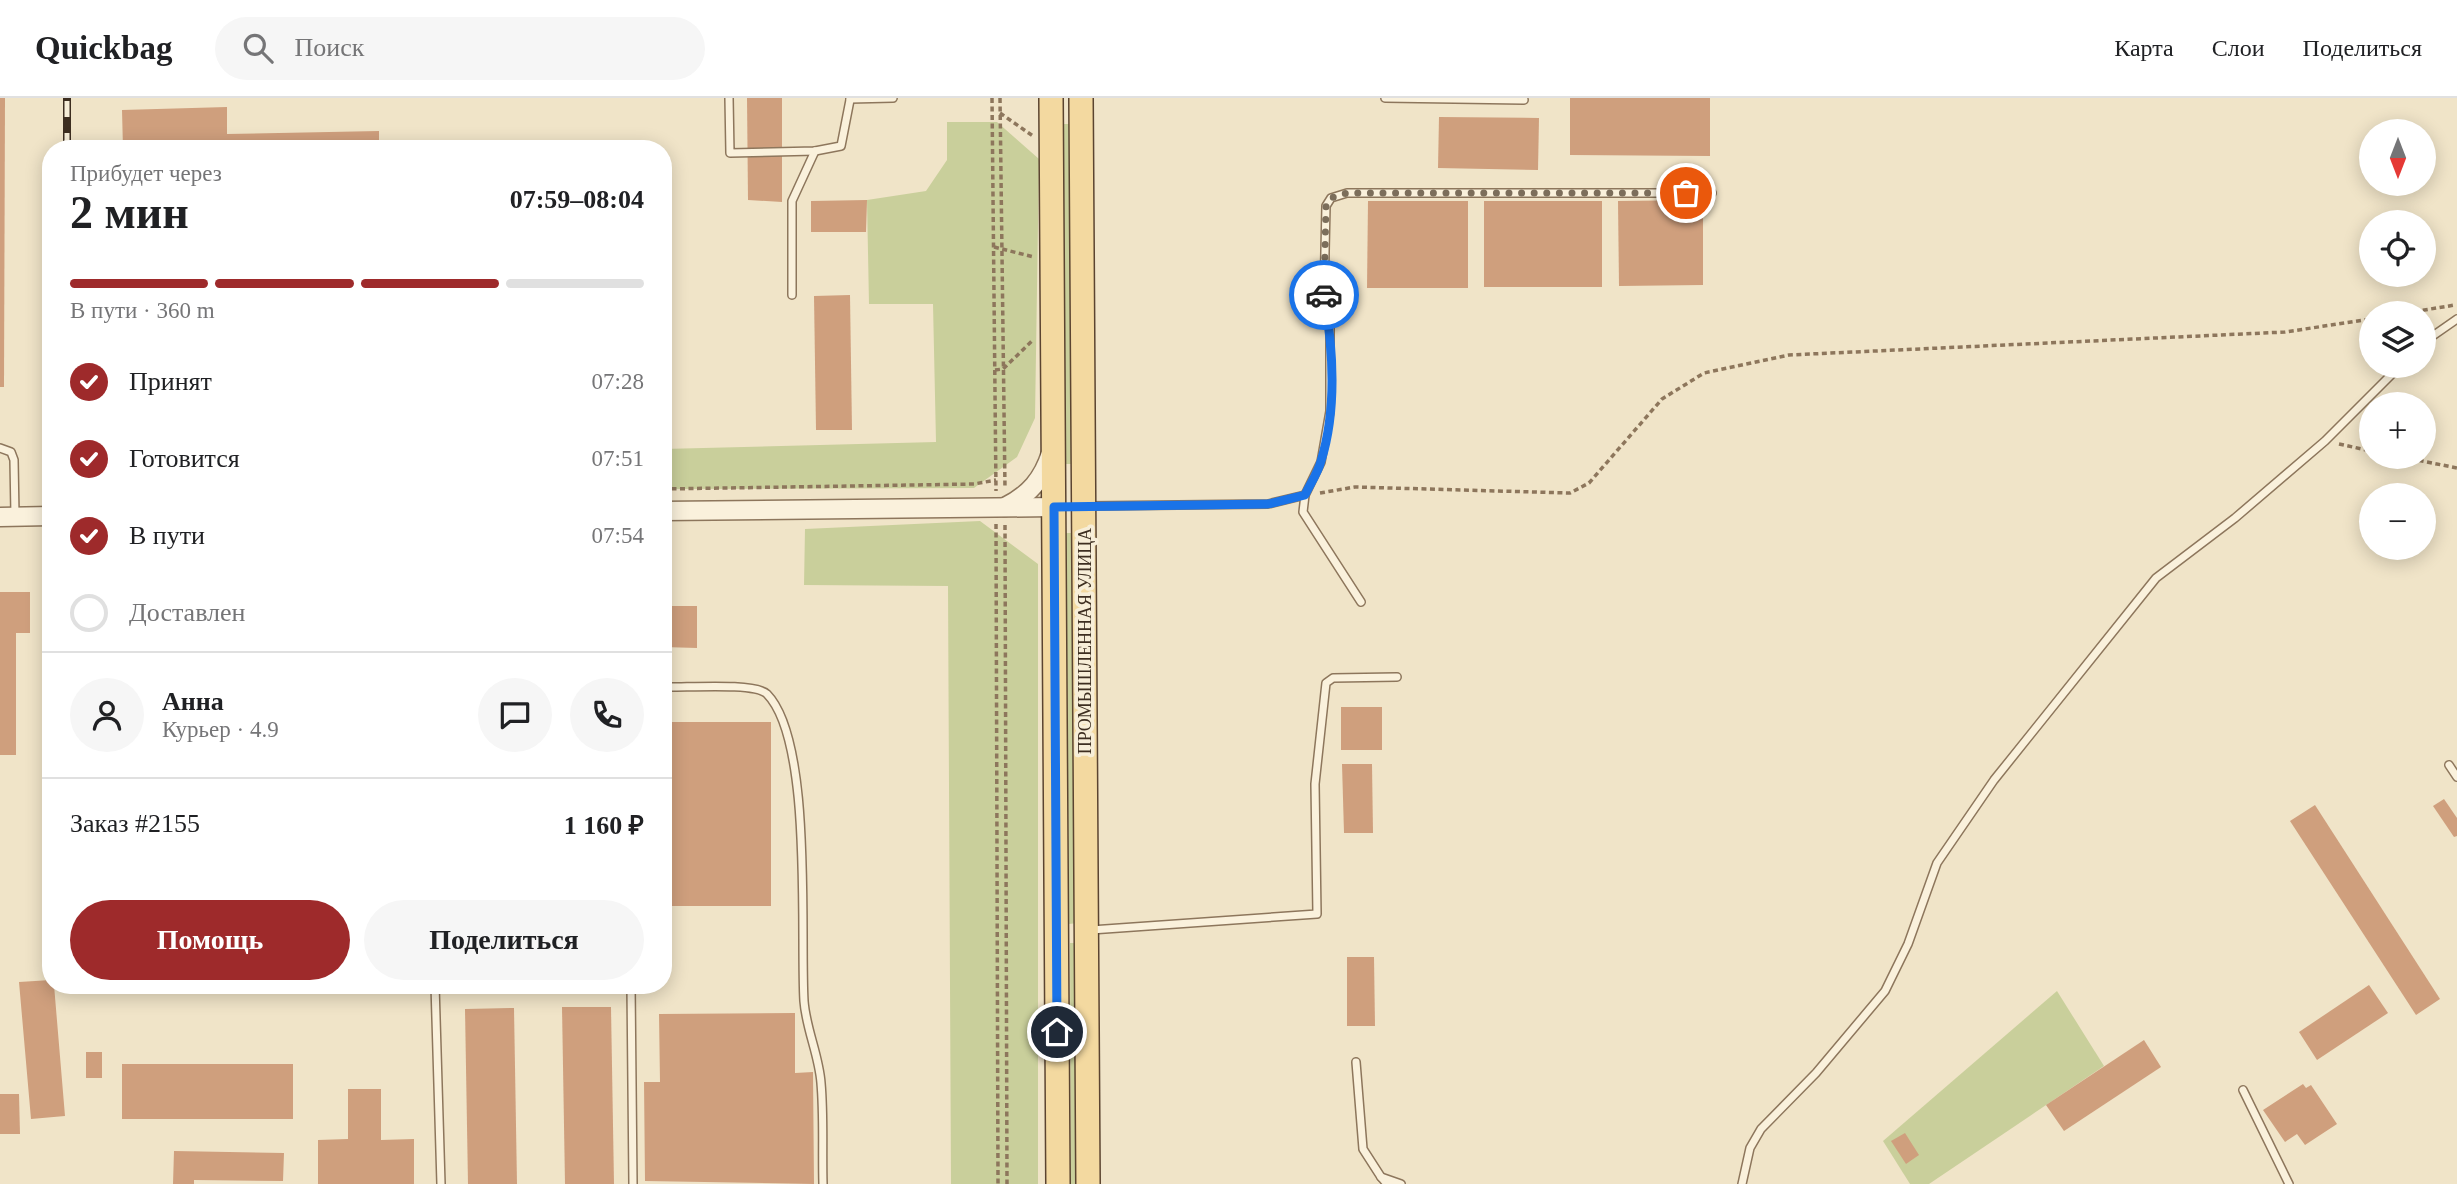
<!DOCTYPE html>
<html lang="ru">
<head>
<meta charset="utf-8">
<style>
  body { margin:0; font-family:Georgia,serif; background:#f6f6f6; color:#202124; height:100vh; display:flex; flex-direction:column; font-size:26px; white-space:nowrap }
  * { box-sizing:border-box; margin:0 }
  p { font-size:23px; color:#757577 }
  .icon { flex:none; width:38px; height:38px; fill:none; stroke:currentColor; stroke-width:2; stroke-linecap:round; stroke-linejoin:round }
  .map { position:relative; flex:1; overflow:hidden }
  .details { position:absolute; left:42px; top:42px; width:630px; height:854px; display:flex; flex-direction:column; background:#fff; border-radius:28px; box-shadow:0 4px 18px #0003 }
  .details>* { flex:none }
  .needle { width:46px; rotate:180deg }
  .fabs { position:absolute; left:2359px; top:21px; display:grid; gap:14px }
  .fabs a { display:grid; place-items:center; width:77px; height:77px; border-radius:50%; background:#fff; box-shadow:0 4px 18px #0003; font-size:35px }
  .pin { position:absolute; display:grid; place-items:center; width:60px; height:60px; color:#fff; margin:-30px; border:4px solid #fff; border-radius:50%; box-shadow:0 2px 7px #0007 }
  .courier { position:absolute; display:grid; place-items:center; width:70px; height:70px; margin:-35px; border:5px solid #1a73e8; border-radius:50%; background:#fff; color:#222; box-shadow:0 2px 9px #0007 }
  .headline em { font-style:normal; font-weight:700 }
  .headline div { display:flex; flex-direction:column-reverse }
  .headline { display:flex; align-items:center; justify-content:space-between; height:119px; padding:0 28px }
  h1 { font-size:46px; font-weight:700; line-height:52px }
  .bar { display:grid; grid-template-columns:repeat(4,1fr); gap:10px 7px; align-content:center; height:84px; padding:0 28px }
  .bar i { height:9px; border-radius:5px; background:#e0e0e0 }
  .bar .selected { background:#9e2a2b }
  .bar p { grid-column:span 4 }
  .line { display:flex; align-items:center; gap:18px; padding:0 28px; border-top:2px solid #e0e0e0 }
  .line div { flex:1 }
  .round { display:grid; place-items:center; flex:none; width:74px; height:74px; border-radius:37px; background:#f6f6f6 }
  ol { padding:0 28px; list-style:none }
  li { display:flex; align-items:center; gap:21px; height:77px }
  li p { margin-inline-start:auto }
  li .icon { padding:7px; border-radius:50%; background:#9e2a2b; color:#fff; stroke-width:4 }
  li:last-child { color:#757577 }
  li i { width:38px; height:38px; border:4px solid #e0e0e0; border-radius:50% }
  .button { display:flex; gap:14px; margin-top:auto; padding:14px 28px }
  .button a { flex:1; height:80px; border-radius:42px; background:#9e2a2b; color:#fff; font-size:28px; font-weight:700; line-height:80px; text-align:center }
  .button a+a { background:#f6f6f6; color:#202124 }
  header { display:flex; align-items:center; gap:42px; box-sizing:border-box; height:98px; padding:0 35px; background:#fff; border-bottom:2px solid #e0e0e0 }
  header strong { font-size:33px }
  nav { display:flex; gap:38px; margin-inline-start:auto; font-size:24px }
  .search { width:490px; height:63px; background:#f6f6f6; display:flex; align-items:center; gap:18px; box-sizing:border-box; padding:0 24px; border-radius:38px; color:#757577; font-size:26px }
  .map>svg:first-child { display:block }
  .green { fill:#c9cf9b }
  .building { fill:#cf9f7d }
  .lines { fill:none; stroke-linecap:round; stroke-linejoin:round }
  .service-casing { stroke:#8d765c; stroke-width:10 }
  .tertiary-casing { stroke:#8d765c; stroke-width:21 }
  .primary-casing { stroke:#5b4430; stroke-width:26 }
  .path { stroke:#8d765c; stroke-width:3.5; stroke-dasharray:5 3.5; stroke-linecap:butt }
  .service { stroke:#faf1dc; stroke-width:7 }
  .tertiary { stroke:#faf1dc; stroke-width:18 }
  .primary { stroke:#f3d9a0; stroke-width:23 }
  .rail-casing { stroke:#3d2e20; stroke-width:8 }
  .rail { stroke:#f7eed8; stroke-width:5; stroke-dasharray:16; stroke-linecap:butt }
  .done { stroke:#7c6e5b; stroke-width:7; stroke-dasharray:0 12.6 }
  .route { stroke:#1a73e8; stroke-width:9 }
  .labels { text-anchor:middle; stroke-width:7; stroke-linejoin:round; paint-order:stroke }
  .street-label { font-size:18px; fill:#3d2e20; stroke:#f7eed8 }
</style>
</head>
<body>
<header>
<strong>Quickbag</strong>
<div class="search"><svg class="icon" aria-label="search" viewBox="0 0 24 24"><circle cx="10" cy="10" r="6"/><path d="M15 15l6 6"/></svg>Поиск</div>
<nav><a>Карта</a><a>Слои</a><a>Поделиться</a></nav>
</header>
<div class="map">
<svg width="2457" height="1086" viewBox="0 0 2457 1086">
  <rect width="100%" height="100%" fill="#f0e4c8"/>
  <g class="green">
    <polygon points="947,24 997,24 1039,61 1035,320 1017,359 974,390 663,391 663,351 936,344 933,206 869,206 867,102 926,93 947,62"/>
    <polygon points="1061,26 1072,26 1074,366 1063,366"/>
    <polygon points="980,423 1038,466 1038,1086 951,1086 948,488 804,487 805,431"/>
    <polygon points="1066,435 1075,435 1078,825 1069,826"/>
    <polygon points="1070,845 1078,845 1079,1086 1071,1086"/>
    <polygon points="2057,893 2104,968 1929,1086 1910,1086 1883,1043"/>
  </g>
  <g class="building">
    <polygon points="0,0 5,0 4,289 0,289"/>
    <polygon points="747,0 782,0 782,104 748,102"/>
    <polygon points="1570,0 1710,0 1710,58 1570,57"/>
    <polygon points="227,9 227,36 379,33 379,51 123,51 122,12"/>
    <polygon points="1439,19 1539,20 1538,72 1438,70"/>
    <polygon points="867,102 866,134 811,134 811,103"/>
    <polygon points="1703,102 1703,187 1619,188 1618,103"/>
    <polygon points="1368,103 1468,103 1468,190 1367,190"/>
    <rect x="1484" y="103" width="118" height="86"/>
    <polygon points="850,197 852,332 816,332 814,198"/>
    <polygon points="0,494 30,494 30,535 16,535 16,657 0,657"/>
    <polygon points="663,508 697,508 697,550 663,549"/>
    <rect x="1341" y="609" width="41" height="43"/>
    <rect x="663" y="624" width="108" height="184"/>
    <polygon points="1342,666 1372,666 1373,735 1344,735"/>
    <polygon points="2444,701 2457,720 2457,738 2454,739 2433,708"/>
    <polygon points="2315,707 2440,901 2416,917 2290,723"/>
    <polygon points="1347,859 1374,859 1375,928 1347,928"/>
    <polygon points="51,882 51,887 54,887 65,1018 31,1021 19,884"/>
    <polygon points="2369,887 2388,915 2317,962 2299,934"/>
    <polygon points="562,909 611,909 614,1086 565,1086"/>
    <polygon points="514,910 517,1086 468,1086 465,911"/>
    <polygon points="795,915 795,975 813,974 814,1086 645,1083 644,984 660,984 659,916"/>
    <polygon points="2144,942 2161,969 2064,1033 2046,1007"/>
    <rect x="86" y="954" width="16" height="26"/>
    <rect x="122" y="966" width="171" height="55"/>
    <polygon points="2303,986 2306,990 2311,987 2337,1026 2305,1047 2297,1036 2285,1044 2263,1012"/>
    <polygon points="348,991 381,991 381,1042 414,1041 414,1086 318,1086 318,1042 348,1041"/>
    <polygon points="0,996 19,996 20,1036 0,1036"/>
    <polygon points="1905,1035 1919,1057 1906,1066 1891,1043"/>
    <polygon points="174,1053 284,1055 283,1083 194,1082 194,1086 173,1086"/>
  </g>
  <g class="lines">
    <g class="service-casing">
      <g id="service">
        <polyline points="729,0 730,55 815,53 841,48 850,2"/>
        <polyline points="1385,0 1524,2"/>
        <polyline points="850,1 893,0"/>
        <polyline points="792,197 792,103 815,53"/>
        <polyline points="2424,244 2457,221"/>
        <polyline points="0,350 11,354 14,362 15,417"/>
        <polyline points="1088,408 1268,406 1305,397"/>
        <polyline points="1361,504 1303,414 1305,397 1321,364 1330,313 1330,224 1324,199 1326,108 1331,100 1347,95 1712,95"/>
        <path d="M 663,589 C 683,590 755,584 767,596 C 813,643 800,835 804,903 C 806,931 819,957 821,985 C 824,1019 822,1053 823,1086"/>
        <polyline points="2449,667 2457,679"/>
        <polyline points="1091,832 1317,816 1315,686 1326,585 1333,580 1397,579"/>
        <polyline points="435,887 441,1086"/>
        <polyline points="631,887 633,1086"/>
        <polyline points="1356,964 1363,1051 1381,1079"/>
        <polyline points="2243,992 2289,1086"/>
        <polyline points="1387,1086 1381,1079 1401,1086"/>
        <polyline points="1742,1086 1750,1050 1761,1031 1816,975 1885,893 1908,846 1937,765 1994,682 2156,480 2235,420 2325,343 2400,268"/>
      </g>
    </g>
    <g class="tertiary-casing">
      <g id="tertiary">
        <path d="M 1005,409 C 1029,397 1043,381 1051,355"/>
        <polyline points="663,413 1054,409"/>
        <polyline points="0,419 51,418"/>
      </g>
    </g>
    <g class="primary-casing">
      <g id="primary">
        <polyline points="1051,0 1058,1086"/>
        <polyline points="1081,0 1088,1086"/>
      </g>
    </g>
    <g class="path">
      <polyline points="992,0 996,393"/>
      <polyline points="1000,0 1005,391"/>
      <polyline points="1000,15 1033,38"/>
      <polyline points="994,149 1034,159"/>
      <polyline points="2406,215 2455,207"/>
      <polyline points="995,272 1003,271 1032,243"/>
      <polyline points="2339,346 2371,353"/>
      <polyline points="2402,359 2457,370"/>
      <polyline points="663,391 974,386 996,382"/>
      <polyline points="1320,395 1355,389 1570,395 1589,385 1662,301 1704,275 1789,257 2285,234 2371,221"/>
      <polyline points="996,426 998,1086"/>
      <polyline points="1005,427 1007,1086"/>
    </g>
    <use href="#service" class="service"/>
    <use href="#tertiary" class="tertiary"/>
    <use href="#primary" class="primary"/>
    <g class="rail-casing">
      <polyline id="rail" points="67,51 67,0"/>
    </g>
    <use href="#rail" class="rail"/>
  </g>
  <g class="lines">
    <polyline class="done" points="1324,197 1326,108 1331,100 1347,95 1686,95"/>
    <path class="route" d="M 1057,934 L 1054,409 L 1268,406 L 1305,397 C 1310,386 1318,375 1321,363 C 1337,312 1333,249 1324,197"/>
  </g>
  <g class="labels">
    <g class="street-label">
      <text transform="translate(1085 543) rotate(-90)" y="6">ПРОМЫШЛЕННАЯ УЛИЦА</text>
    </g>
  </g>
</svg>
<div class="fabs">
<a><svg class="needle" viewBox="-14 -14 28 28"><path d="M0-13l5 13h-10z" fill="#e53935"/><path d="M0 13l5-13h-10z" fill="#757577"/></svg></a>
<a><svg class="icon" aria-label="locate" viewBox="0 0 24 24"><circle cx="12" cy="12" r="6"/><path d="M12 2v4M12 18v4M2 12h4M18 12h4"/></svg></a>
<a><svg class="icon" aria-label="layers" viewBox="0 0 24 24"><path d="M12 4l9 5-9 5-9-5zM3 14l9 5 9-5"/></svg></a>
<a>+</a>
<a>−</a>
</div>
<div class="pin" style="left:1686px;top:95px;background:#ea580c"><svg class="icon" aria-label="bag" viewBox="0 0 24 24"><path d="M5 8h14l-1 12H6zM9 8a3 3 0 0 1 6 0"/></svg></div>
<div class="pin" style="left:1057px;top:934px;background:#1f2937"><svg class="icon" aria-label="home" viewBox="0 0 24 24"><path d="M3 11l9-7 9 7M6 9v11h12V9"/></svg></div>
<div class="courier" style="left:1324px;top:197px"><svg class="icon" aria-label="car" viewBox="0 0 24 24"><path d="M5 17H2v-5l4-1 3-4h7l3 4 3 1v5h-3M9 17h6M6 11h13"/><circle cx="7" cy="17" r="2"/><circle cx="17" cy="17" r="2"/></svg></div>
<section class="details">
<div class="headline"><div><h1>2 мин</h1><p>Прибудет через</p></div><em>07:59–08:04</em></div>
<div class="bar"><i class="selected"></i><i class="selected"></i><i class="selected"></i><i></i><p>В пути · 360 m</p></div>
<ol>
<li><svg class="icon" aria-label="check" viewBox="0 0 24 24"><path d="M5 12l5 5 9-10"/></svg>Принят<p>07:28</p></li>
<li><svg class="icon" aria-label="check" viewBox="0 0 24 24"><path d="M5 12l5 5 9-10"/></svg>Готовится<p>07:51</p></li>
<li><svg class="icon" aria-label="check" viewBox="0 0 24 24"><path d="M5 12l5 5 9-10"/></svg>В пути<p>07:54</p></li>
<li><i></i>Доставлен</li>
</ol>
<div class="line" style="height:126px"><a class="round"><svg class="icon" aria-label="person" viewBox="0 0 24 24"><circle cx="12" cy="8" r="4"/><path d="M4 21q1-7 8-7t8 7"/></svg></a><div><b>Анна</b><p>Курьер · 4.9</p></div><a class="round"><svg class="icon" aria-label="chat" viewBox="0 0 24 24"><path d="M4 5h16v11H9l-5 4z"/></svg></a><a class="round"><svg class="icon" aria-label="phone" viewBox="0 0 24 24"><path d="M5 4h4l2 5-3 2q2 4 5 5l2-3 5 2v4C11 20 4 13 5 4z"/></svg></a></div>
<div class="line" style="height:91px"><div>Заказ #2155</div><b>1 160 ₽</b></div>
<div class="button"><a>Помощь</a><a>Поделиться</a></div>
</section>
</div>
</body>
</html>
